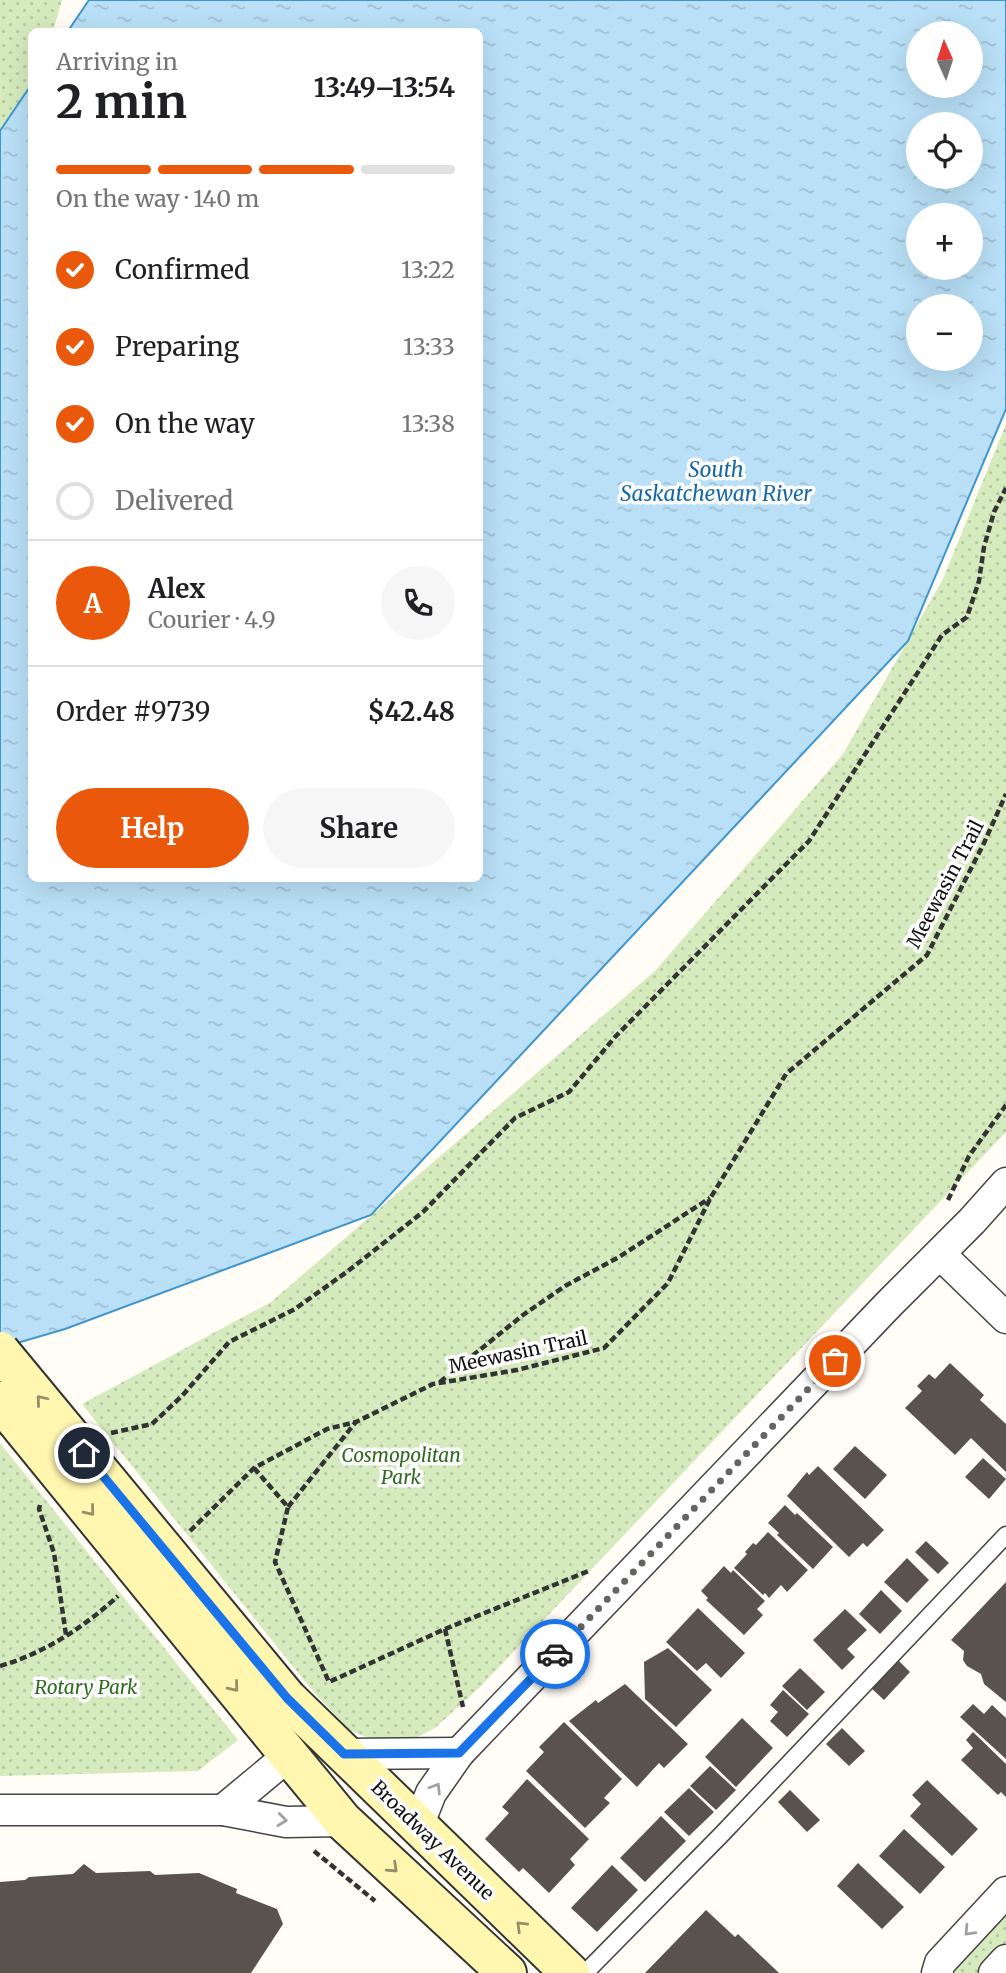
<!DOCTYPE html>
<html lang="en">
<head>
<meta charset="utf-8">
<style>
  body { margin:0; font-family:Merriweather,serif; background:#f6f6f6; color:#202124; height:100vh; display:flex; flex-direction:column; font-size:26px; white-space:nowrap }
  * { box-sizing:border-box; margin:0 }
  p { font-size:23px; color:#757577 }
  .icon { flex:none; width:38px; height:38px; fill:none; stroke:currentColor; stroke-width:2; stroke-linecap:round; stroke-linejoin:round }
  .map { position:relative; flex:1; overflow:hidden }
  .drawer { position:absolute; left:28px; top:28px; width:455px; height:854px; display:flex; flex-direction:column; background:#fff; border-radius:10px; box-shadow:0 7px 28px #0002 }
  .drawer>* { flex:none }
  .needle { width:46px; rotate:357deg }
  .fabs { position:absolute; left:906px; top:21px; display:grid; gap:14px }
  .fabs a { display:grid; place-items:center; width:77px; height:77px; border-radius:50%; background:#fff; box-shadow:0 7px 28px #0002; font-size:35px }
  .pin { position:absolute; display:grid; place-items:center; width:60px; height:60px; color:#fff; margin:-30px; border:4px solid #fff; border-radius:50%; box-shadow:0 2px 7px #0007 }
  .courier { position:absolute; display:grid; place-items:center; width:70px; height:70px; margin:-35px; border:5px solid #1a73e8; border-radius:50%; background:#fff; color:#222; box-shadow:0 2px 9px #0007 }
  .summary em { font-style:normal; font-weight:700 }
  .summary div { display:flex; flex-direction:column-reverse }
  .summary { display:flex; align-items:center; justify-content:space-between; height:119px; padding:0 28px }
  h1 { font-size:46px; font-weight:700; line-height:52px }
  .bar { display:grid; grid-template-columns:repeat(4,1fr); gap:10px 7px; align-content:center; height:84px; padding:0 28px }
  .bar i { height:9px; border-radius:5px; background:#e0e0e0 }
  .bar .on { background:#ea580c }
  .bar p { grid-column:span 4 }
  .line { display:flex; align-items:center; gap:18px; padding:0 28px; border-top:2px solid #e0e0e0 }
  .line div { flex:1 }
  .round { display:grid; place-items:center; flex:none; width:74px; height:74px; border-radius:37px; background:#f6f6f6 }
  ol { padding:0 28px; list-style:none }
  li { display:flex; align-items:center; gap:21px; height:77px }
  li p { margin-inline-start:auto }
  li .icon { padding:7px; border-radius:50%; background:#ea580c; color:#fff; stroke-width:4 }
  li:last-child { color:#757577 }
  li i { width:38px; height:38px; border:4px solid #e0e0e0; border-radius:50% }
  .button { display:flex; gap:14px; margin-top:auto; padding:14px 28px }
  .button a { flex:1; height:80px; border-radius:42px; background:#ea580c; color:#fff; font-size:28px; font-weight:700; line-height:80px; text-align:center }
  .button a+a { background:#f6f6f6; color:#202124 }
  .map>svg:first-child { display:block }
  .green { fill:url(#green-dots) }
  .water { fill:url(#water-ripples); stroke:#3f96cf; stroke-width:2; fill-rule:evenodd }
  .building { fill:#5a524d }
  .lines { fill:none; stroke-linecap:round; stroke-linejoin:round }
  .service-casing { stroke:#444; stroke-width:19 }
  .minor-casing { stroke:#444; stroke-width:33 }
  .secondary-casing { stroke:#333; stroke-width:42 }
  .path { stroke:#333; stroke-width:4.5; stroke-dasharray:7 3.5; stroke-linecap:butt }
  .service { stroke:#fff; stroke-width:16 }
  .minor { stroke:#fff; stroke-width:30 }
  .secondary { stroke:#fff6b0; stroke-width:38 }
  .secondary-bridge-casing { stroke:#333; stroke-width:42; stroke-linecap:butt }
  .secondary-bridge { stroke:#fff6b0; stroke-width:38 }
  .oneway { stroke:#948f68 }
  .oneway2 { stroke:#a0a0a0 }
  .done { stroke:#646461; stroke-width:7; stroke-dasharray:0 12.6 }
  .route { stroke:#1a73e8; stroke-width:9 }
  .labels { text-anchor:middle; stroke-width:7; stroke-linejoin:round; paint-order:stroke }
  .street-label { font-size:19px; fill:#111; stroke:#fff }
  .park-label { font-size:19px; font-style:italic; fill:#2f6b1f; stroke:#fff }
  .water-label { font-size:21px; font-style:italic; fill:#1768a6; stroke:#fff }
</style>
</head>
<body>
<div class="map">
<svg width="1006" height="1973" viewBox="0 0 1006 1973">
  <defs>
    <pattern id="green-dots" width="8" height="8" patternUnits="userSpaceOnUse" patternTransform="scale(1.75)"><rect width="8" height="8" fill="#d5ebbd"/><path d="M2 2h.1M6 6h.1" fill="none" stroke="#b6c8a1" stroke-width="1.8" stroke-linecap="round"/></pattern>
    <pattern id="water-ripples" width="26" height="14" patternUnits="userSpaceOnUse" patternTransform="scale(1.75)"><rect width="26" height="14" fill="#b9e0f7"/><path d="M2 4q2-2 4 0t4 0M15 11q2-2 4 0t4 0" fill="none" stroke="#9ebfd3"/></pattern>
  </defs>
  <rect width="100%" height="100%" fill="#fffdf5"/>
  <g class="green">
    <polygon points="0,0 62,0 53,31 32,32 31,96 0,138"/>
    <polygon points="1006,424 1006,1132 481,1686 435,1728 395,1749 349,1730 312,1690 82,1404 271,1302 655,971 843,754 943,579"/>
    <polygon points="0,1443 238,1740 198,1771 0,1776"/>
    <polygon points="1006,1910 1006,1942 977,1973 954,1973 961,1958"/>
  </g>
  <path class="water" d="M 89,0 L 1006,0 L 1006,409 L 908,641 L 371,1215 L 65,1329 L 0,1348 L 0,131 L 31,85 L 32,878 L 480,878 L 480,32 L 68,31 ZM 919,33 L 971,33 L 971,86 L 919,86 ZM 919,124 L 971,124 L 971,177 L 919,177 ZM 919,215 L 971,215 L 971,268 L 919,268 ZM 919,306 L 971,306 L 971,359 L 919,359 Z"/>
  <g class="building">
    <polygon points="950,1363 984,1395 980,1400 1006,1424 1006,1472 971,1438 955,1455 905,1408 922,1391 917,1386 929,1374 935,1379"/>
    <polygon points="855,1446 887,1475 865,1499 833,1469"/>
    <polygon points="983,1458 1006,1479 989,1499 965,1477"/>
    <polygon points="818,1466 884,1530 867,1547 863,1543 849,1557 787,1496 807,1472 809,1475"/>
    <polygon points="785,1505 795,1515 797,1513 833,1547 813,1569 777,1535 779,1533 768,1523"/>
    <polygon points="768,1532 808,1570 787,1592 781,1585 769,1598 765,1593 763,1595 734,1568 747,1554 745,1552 753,1543 756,1545"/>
    <polygon points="926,1541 949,1563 938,1574 915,1552"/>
    <polygon points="907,1558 929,1580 907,1603 884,1582"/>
    <polygon points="724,1566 731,1573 733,1570 765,1601 757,1609 763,1615 744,1635 706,1600 708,1598 701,1591"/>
    <polygon points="1006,1582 1006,1702 984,1684 981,1674 967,1666 963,1660 964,1651 951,1640"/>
    <polygon points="881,1590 902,1611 880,1634 859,1614"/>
    <polygon points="698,1608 745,1653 721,1678 706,1663 697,1671 666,1642"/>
    <polygon points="845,1609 867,1630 847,1649 855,1657 842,1670 813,1640"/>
    <polygon points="668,1648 712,1690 676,1727 645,1699 644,1662"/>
    <polygon points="897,1659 910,1672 884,1700 870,1687"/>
    <polygon points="800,1668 825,1692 807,1710 782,1686"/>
    <polygon points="625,1684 688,1744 664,1768 659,1763 637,1787 569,1721 596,1700 598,1703"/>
    <polygon points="783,1690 809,1714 787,1737 770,1721 778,1712 770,1705"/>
    <polygon points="973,1704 984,1714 992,1705 1006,1718 1006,1759 960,1717"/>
    <polygon points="742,1718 773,1748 736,1787 705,1757"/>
    <polygon points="564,1722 622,1779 604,1798 610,1803 585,1828 526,1771 544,1752 539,1747"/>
    <polygon points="842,1728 865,1751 849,1766 826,1744"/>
    <polygon points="973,1732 1006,1764 1006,1797 1001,1792 998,1795 961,1760 973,1748 966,1740"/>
    <polygon points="710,1766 736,1790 716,1810 690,1786"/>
    <polygon points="527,1779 589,1839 570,1859 575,1865 549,1893 523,1868 519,1872 485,1839 509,1813 502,1807"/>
    <polygon points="927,1780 978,1829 952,1856 910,1816 921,1804 912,1795"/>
    <polygon points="689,1788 714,1812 689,1836 664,1812"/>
    <polygon points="790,1790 820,1820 807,1832 778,1802"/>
    <polygon points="661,1816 686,1841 645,1882 620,1858"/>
    <polygon points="904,1829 945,1867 920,1894 879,1856"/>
    <polygon points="858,1863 904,1907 882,1929 837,1886"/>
    <polygon points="84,1864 96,1873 150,1871 155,1875 199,1873 237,1889 236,1893 277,1909 283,1924 251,1973 0,1973 0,1882 25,1880 29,1877 73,1874"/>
    <polygon points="612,1865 638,1890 597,1932 571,1908"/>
    <polygon points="706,1910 735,1937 738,1934 779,1973 645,1973"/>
  </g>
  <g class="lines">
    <g class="service-casing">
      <polyline id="service" points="585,1973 722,1834 1006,1535"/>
    </g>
    <g class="minor-casing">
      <g id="minor">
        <polyline points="940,1254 1006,1318"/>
        <polyline points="344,1754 459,1753"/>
        <polyline points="0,1810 223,1810 286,1822 343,1821"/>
        <polyline points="223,1810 288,1756"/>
        <polyline points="418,1826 431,1793 459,1753 889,1304 972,1221 1006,1183"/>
        <polyline points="937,1973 940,1963 1006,1892"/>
        <polyline points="994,1973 1006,1960"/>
      </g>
    </g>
    <g class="secondary-casing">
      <g id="secondary">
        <polyline points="287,1698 570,1973"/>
        <polyline points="261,1721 343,1821 507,1973"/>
      </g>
    </g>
    <g class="path">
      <polyline points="948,1200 969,1156 1006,1105"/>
      <polyline points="440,1382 523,1315 565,1286 619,1257 710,1198"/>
      <polyline points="111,1433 152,1424 182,1396 229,1342 295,1309 348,1271 423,1212 515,1118 569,1092 615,1037 809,841 942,635 967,617 979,581 984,547 994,512 1006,488"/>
      <polyline points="254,1468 288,1507 275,1562 329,1682 445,1629 463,1707"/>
      <polyline points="40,1505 39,1509 54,1553 66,1635"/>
      <polyline points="288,1507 355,1423"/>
      <polyline points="190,1531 254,1468 327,1429 356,1422 433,1384 517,1370 604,1348 668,1283 711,1197 786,1074 927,955 984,843 1006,794"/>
      <polyline points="445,1629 591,1570"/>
      <path d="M 0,1666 C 45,1653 84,1627 118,1596"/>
      <polyline points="314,1851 375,1901"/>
    </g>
    <use href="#service" class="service"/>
    <use href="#minor" class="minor"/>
    <use href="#secondary" class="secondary"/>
    <g class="secondary-bridge-casing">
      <g id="secondary-bridge">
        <polyline points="0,1351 287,1698"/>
        <polyline points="0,1401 261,1721"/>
      </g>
    </g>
    <use href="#secondary-bridge" class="secondary-bridge"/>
  </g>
  <defs><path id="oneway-chevron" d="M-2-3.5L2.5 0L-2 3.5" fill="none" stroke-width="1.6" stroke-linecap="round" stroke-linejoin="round" transform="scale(1.75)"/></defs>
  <g class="oneway">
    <use href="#oneway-chevron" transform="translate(41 1400) rotate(-130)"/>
    <use href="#oneway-chevron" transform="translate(90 1511) rotate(51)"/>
    <use href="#oneway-chevron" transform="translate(234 1687) rotate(51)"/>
    <use href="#oneway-chevron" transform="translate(393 1868) rotate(43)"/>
    <use href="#oneway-chevron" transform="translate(521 1926) rotate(-136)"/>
  </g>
  <g class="oneway2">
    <use href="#oneway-chevron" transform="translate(436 1788) rotate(-58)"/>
    <use href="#oneway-chevron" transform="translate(282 1820) rotate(7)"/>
    <use href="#oneway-chevron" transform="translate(969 1931) rotate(133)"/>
  </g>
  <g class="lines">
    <polyline class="done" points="555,1654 835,1361"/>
    <polyline class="route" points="84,1453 287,1698 344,1754 459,1753 555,1654"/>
  </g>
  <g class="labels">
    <g class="street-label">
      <text transform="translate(945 884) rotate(-62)" y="7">Meewasin Trail</text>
      <text transform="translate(518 1352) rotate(-12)" y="7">Meewasin Trail</text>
      <text transform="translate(433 1840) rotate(44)" y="7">Broadway Avenue</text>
    </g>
    <g class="park-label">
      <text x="401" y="1462">Cosmopolitan<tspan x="401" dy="22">Park</tspan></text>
      <text x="86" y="1694">Rotary Park</text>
    </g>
    <g class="water-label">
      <text x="716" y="477">South<tspan x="716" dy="24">Saskatchewan River</tspan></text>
    </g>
  </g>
</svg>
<div class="fabs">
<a><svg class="needle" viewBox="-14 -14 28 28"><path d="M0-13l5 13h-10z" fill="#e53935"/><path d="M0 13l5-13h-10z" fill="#757577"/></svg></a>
<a><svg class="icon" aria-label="locate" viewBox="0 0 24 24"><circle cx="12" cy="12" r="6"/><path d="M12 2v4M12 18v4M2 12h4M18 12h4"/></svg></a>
<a>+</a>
<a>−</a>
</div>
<div class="pin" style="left:835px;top:1361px;background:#ea580c"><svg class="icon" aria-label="bag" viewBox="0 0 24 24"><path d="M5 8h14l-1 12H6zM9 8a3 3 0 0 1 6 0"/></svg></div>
<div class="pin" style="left:84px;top:1453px;background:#1f2937"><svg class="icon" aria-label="home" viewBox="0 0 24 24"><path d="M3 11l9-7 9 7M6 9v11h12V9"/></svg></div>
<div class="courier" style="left:555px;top:1654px"><svg class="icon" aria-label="car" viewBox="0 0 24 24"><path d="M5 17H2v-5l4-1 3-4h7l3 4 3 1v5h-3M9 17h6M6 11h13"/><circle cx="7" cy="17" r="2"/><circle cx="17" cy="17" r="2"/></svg></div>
<section class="drawer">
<div class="summary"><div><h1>2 min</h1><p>Arriving in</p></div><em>13:49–13:54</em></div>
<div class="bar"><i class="on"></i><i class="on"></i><i class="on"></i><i></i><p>On the way · 140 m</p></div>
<ol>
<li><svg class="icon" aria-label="check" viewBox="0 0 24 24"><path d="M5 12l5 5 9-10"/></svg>Confirmed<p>13:22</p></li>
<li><svg class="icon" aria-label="check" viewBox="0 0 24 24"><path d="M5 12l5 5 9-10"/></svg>Preparing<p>13:33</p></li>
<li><svg class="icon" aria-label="check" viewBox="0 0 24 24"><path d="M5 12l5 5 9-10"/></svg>On the way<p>13:38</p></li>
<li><i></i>Delivered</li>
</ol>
<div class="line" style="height:126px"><b class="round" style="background:#ea580c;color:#fff">A</b><div><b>Alex</b><p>Courier · 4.9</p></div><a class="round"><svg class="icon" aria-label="phone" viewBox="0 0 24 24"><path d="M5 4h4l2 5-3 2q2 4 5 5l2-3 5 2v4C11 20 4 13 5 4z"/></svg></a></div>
<div class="line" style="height:91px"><div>Order #9739</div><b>$42.48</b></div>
<div class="button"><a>Help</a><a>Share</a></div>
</section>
</div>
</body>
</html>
